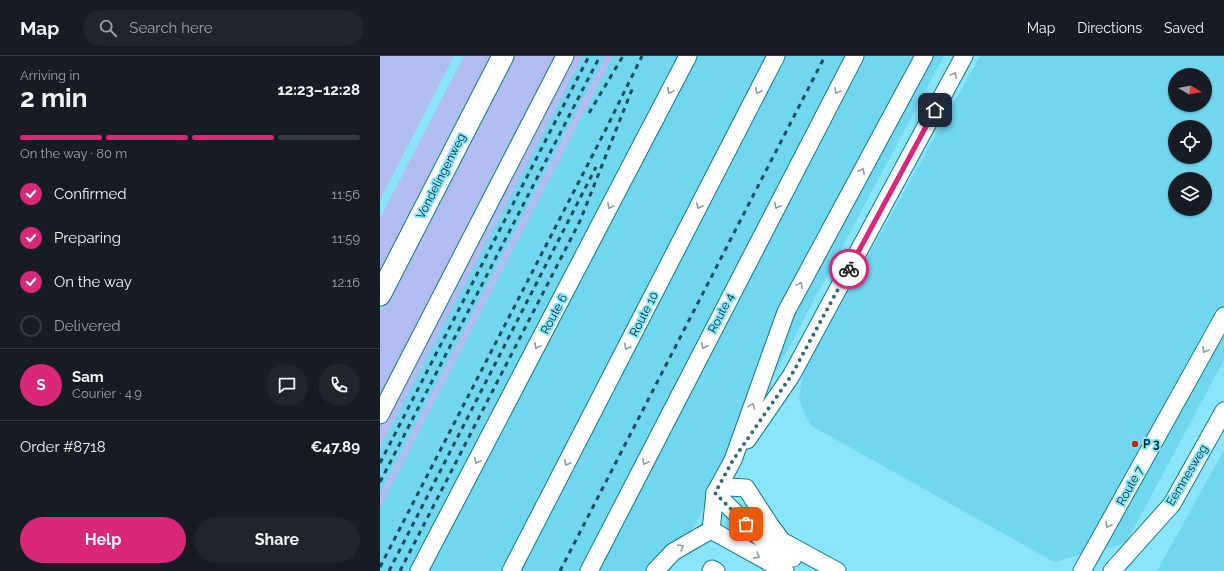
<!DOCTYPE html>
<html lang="en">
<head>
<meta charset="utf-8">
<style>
  body { margin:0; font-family:Raleway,sans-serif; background:#20242c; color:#f1f3f6; height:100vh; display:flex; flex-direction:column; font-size:15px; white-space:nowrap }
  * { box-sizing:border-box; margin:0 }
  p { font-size:13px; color:#9ea1a6 }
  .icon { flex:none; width:22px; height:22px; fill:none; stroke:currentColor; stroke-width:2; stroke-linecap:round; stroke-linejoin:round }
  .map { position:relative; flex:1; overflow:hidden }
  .panel { display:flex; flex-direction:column; background:#171b24; width:380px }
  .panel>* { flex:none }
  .needle { width:26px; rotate:100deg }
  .controls { position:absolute; left:788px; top:12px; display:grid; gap:8px }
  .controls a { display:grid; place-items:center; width:44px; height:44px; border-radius:50%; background:#171b24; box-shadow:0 1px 3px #0004; font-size:20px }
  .pin { position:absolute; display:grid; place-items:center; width:34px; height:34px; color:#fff; margin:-17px; border-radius:8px; box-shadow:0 2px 6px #0006 }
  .courier { position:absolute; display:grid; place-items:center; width:40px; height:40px; margin:-20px; border:3px solid #db2777; border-radius:50%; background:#fff; color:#222; box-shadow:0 1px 5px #0007 }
  .headline em { font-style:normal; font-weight:700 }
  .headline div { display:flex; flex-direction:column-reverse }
  .headline { display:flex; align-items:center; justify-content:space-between; height:68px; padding:0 20px }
  h1 { font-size:26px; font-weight:700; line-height:30px }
  .bar { display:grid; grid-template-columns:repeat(4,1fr); gap:6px 4px; align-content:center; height:48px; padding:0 20px }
  .bar i { height:5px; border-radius:3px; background:#363941 }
  .bar .current { background:#db2777 }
  .bar p { grid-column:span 4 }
  .line { display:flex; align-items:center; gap:10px; padding:0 20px; border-top:1px solid #363941 }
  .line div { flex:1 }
  .round { display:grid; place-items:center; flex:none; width:42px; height:42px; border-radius:21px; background:#20242c }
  ol { padding:0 20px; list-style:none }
  li { display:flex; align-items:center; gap:12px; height:44px }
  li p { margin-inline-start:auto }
  li .icon { padding:4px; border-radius:50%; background:#db2777; color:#fff; stroke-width:4 }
  li:last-child { color:#9ea1a6 }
  li i { width:22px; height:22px; border:2px solid #363941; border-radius:50% }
  .primary-button { display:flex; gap:8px; margin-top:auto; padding:8px 20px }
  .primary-button a { flex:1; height:46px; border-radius:24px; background:#db2777; color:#fff; font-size:16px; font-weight:700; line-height:46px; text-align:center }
  .primary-button a+a { background:#20242c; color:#f1f3f6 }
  header { display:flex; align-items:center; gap:24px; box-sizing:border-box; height:56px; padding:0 20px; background:#171b24; border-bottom:1px solid #363941 }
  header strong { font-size:19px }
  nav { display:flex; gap:22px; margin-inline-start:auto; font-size:14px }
  .search { width:280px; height:36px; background:#20242c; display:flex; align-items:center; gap:10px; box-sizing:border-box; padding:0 14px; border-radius:22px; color:#9ea1a6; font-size:15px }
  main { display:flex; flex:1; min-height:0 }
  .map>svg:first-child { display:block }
  .built { fill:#71d7ef; fill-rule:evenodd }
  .green { fill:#b1bcf0 }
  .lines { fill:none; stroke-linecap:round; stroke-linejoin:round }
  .minor-casing { stroke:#0c7a8e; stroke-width:19 }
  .major-casing { stroke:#0c7a8e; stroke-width:23 }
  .minor { stroke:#fff; stroke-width:17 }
  .major { stroke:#fff; stroke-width:21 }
  .rail { stroke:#1b4d59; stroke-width:3; stroke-dasharray:5 5; stroke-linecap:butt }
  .oneway { stroke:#8d9fa3 }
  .done { stroke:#316b79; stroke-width:4; stroke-dasharray:0 7.2 }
  .route { stroke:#db2777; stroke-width:5 }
  .poi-dot { fill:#ba3003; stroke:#8ae5fb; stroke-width:1.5 }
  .labels { text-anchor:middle; stroke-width:4; stroke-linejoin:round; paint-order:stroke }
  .street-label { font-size:12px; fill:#012a33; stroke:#8ae5fb }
  .poi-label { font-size:12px; font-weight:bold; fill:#012a33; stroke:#8ae5fb; text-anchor:start }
</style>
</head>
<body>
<header>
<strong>Map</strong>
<div class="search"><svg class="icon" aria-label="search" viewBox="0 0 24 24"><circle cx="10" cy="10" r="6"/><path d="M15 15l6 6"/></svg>Search here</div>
<nav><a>Map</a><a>Directions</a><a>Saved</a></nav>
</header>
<main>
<section class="panel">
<div class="headline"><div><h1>2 min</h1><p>Arriving in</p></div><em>12:23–12:28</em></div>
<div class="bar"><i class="current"></i><i class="current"></i><i class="current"></i><i></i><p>On the way · 80 m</p></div>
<ol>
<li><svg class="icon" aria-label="check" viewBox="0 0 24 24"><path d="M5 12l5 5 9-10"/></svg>Confirmed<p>11:56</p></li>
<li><svg class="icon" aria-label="check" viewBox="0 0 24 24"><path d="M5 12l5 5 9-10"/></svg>Preparing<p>11:59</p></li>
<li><svg class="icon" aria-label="check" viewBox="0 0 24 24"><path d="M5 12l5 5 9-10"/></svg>On the way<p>12:16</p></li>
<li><i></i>Delivered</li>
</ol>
<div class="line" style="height:72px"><b class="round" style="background:#db2777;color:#fff">S</b><div><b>Sam</b><p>Courier · 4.9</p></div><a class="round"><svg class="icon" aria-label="chat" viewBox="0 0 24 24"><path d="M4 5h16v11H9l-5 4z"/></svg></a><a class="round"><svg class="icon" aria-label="phone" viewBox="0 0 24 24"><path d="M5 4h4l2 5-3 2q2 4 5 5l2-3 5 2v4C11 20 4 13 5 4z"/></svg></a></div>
<div class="line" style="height:52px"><div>Order #8718</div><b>€47.89</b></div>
<div class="primary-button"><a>Help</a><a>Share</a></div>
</section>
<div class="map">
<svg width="844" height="515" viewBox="0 0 844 515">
  <rect width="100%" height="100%" fill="#8ae5fb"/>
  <g class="built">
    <polygon points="192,0 564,0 290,515 0,515 0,372"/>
    <path d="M 600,0 L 844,0 L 844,304 L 746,487 L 674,506 L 430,369 L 419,344 L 423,316 ZM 795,19 L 825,19 L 825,49 L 795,49 ZM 795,71 L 825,71 L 825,101 L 795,101 ZM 795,123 L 825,123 L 825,153 L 795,153 Z"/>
    <polygon points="844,394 844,515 777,515"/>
  </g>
  <g class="green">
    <polygon points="0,0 74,0 0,144"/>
    <polygon points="84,0 114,0 0,221 0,162"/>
    <polygon points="133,0 182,0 0,352 0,256"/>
    <polygon points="189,0 203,0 0,392 0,366"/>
    <polygon points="225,0 233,0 0,452 0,437"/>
  </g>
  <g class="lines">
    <g class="minor-casing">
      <g id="minor">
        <polyline points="0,359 185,0"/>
        <polyline points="367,384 411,320 584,0"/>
        <polyline points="335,437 349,431 366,432 390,469 402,485 457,515"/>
        <polyline points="335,437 387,488 413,502"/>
        <polyline points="331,474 335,437 353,404 406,256 544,0"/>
        <polyline points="331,474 405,515"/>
        <polyline points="39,515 308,0"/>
        <polyline points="131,515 396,0"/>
        <polyline points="209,515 475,0"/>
        <polyline points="275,515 293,496 331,474"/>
        <polyline points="331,515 332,513 336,515"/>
        <polyline points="702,515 844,260"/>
        <polyline points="732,515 792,448 844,355"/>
      </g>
    </g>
    <g class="major-casing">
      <polyline id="major" points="0,239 123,0"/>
    </g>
    <use href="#minor" class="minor"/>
    <use href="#major" class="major"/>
    <g class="rail">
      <polyline points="209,57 243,0"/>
      <polyline points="0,407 209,0"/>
      <polyline points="0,426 220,0"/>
      <polyline points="0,511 223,79 262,0"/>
      <polyline points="9,515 216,111"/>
      <polyline points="20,515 200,165 253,31"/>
      <polyline points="180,515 445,0"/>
    </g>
  </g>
  <defs><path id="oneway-chevron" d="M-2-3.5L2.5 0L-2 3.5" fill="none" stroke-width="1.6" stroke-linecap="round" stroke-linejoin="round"/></defs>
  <g class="oneway">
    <use href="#oneway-chevron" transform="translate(574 19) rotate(-62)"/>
    <use href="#oneway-chevron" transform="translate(290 35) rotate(118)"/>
    <use href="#oneway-chevron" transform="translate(378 35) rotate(117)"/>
    <use href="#oneway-chevron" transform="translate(457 35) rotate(118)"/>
    <use href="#oneway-chevron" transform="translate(482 115) rotate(-62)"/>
    <use href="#oneway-chevron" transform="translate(230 150) rotate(118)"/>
    <use href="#oneway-chevron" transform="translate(319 150) rotate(117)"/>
    <use href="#oneway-chevron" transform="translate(397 150) rotate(117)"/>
    <use href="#oneway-chevron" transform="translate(420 229) rotate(-62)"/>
    <use href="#oneway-chevron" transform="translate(157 290) rotate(118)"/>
    <use href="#oneway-chevron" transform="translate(324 290) rotate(117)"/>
    <use href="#oneway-chevron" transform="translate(247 291) rotate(117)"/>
    <use href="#oneway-chevron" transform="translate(825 294) rotate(119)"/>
    <use href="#oneway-chevron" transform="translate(372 350) rotate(-70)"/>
    <use href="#oneway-chevron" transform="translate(97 405) rotate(118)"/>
    <use href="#oneway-chevron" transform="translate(265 406) rotate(117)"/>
    <use href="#oneway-chevron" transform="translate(187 407) rotate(117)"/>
    <use href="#oneway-chevron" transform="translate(728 469) rotate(119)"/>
    <use href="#oneway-chevron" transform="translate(301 491) rotate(-30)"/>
    <use href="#oneway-chevron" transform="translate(377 500) rotate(28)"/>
  </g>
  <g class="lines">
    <polyline class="done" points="366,468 335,437 353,404 411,320 469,213"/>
    <polyline class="route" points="469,213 555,54"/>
  </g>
  <circle class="poi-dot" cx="755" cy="388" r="4"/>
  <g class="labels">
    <g class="street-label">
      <text transform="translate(61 120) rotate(-63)" y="4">Vondelingenweg</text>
      <text transform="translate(341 257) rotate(-63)" y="4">Route 4</text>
      <text transform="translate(174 258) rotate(-62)" y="4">Route 6</text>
      <text transform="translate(264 258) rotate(-63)" y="4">Route 10</text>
      <text transform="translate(807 419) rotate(-59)" y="4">Eemnesweg</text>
      <text transform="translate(750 430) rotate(-61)" y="4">Route 7</text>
    </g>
    <g class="poi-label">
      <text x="763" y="392">P 3</text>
    </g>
  </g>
</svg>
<div class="controls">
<a><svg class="needle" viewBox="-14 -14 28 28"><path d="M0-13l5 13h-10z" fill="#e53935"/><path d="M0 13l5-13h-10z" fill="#9ea1a6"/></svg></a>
<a><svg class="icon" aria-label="locate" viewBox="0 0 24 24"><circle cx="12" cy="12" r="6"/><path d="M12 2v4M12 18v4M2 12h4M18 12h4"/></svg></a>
<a><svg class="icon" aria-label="layers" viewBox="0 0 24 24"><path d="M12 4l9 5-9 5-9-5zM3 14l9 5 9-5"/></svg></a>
</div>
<div class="pin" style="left:366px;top:468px;background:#ea580c"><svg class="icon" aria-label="bag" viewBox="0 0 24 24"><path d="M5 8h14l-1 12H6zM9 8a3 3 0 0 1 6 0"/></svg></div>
<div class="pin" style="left:555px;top:54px;background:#1f2937"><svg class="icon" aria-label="home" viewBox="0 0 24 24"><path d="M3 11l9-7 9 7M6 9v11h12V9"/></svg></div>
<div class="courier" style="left:469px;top:213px"><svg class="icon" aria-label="bike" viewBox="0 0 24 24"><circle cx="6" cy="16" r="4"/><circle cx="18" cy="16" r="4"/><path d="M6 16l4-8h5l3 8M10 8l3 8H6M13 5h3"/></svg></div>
</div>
</main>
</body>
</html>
